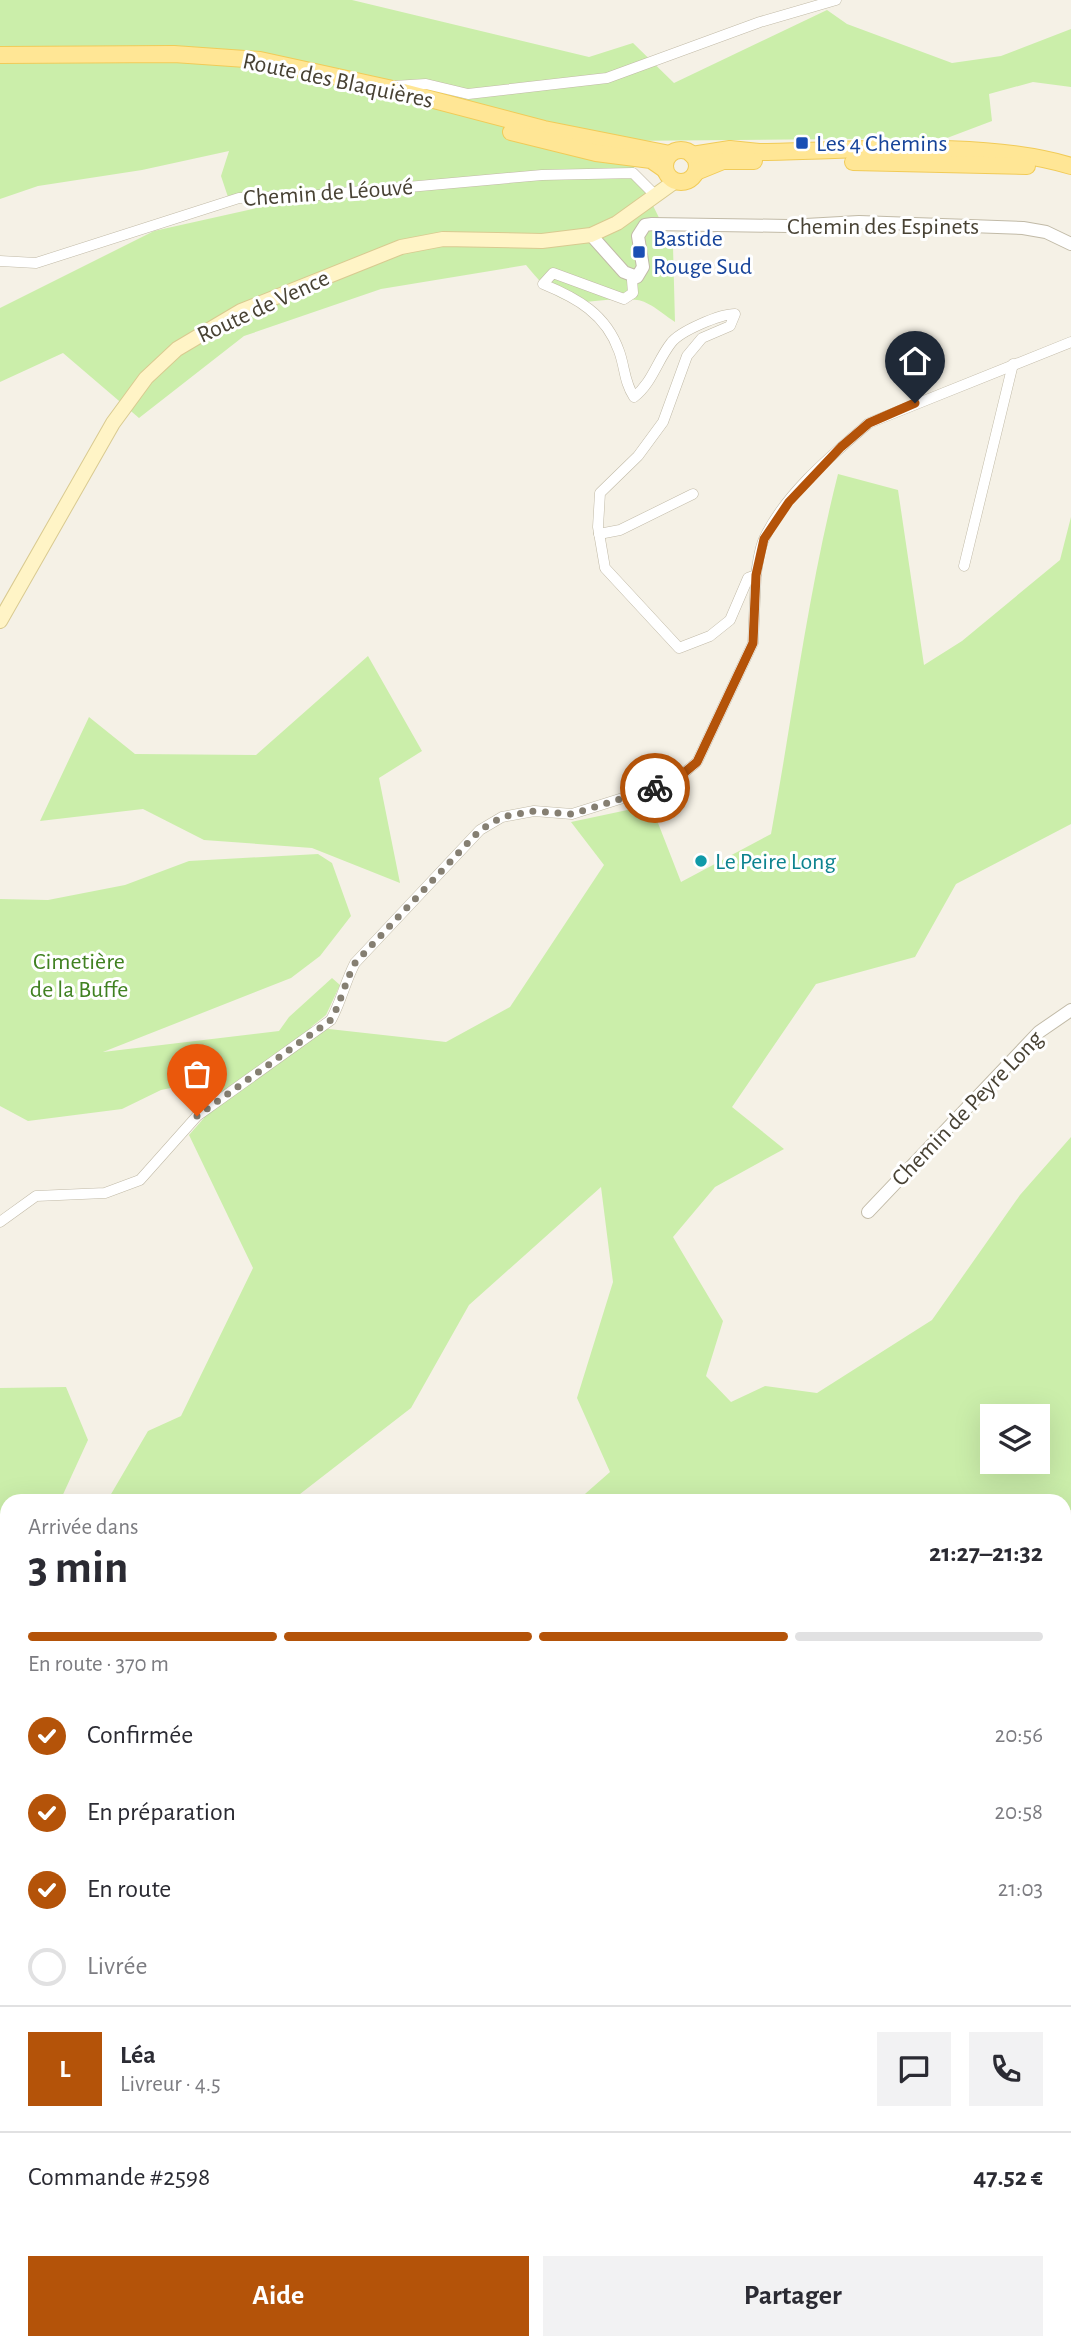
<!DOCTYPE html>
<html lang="fr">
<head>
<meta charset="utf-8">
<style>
  body { margin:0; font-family:"Alegreya Sans",sans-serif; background:#f2f2f3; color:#2b2b33; height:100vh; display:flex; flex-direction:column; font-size:26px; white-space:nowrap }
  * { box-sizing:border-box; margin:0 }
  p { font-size:23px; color:#7c7c81 }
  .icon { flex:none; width:38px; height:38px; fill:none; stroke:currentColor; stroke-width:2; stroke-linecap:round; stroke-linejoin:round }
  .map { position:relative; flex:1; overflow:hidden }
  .details { position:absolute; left:0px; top:1494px; width:1071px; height:856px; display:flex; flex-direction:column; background:#fff; border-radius:21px 21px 0 0; box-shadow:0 7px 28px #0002 }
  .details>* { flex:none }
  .buttons { position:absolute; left:980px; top:1404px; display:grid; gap:14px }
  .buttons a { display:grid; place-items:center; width:70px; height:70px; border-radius:0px; background:#fff; box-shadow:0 7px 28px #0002; font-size:35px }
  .pin { position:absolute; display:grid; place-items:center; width:60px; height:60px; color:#fff; margin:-72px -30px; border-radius:50% 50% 50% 0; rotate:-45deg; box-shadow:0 0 7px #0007 }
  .pin .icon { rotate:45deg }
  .courier { position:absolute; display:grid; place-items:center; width:70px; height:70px; margin:-35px; border:5px solid #b45309; border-radius:50%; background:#fff; color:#222; box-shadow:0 2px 9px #0007 }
  .overview em { font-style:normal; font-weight:700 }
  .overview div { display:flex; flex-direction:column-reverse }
  .overview { display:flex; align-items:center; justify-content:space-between; height:119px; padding:0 28px }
  h1 { font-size:46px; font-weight:700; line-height:52px }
  .bar { display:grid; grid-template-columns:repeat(4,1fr); gap:10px 7px; align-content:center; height:84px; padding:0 28px }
  .bar i { height:9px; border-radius:5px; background:#e1e1e2 }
  .bar .selected { background:#b45309 }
  .bar p { grid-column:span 4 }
  .line { display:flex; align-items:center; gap:18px; padding:0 28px; border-top:2px solid #e1e1e2 }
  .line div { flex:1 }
  .round { display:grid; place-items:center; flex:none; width:74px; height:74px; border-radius:0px; background:#f2f2f3 }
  ol { padding:0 28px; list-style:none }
  li { display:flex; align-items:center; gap:21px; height:77px }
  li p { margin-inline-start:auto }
  li .icon { padding:7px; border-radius:50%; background:#b45309; color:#fff; stroke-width:4 }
  li:last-child { color:#7c7c81 }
  li i { width:38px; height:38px; border:4px solid #e1e1e2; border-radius:50% }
  .button { display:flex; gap:14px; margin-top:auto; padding:14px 28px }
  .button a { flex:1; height:80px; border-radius:0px; background:#b45309; color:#fff; font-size:28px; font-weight:700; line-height:80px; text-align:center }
  .button a+a { background:#f2f2f3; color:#2b2b33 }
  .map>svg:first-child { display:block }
  .green { fill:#cbeeaa; fill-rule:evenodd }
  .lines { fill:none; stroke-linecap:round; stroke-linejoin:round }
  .river { stroke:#9bcdf8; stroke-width:16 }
  .minor-casing { stroke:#c1baa7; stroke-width:11 }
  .tertiary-casing { stroke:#c1baa7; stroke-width:14 }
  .secondary-casing { stroke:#d9ca90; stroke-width:16 }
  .primary-casing { stroke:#f1cb58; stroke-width:18 }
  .minor { stroke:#fff; stroke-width:10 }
  .tertiary { stroke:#fff; stroke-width:12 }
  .secondary { stroke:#fff4c6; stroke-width:14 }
  .primary { stroke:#ffe695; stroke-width:16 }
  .done { stroke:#857f72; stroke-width:7; stroke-dasharray:0 12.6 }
  .route { stroke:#b45309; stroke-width:9 }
  .transit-dot { fill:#1a4fb4; stroke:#fff; stroke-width:2.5 }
  .culture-dot { fill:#0f9aa8; stroke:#fff; stroke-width:2.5 }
  .labels { text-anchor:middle; stroke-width:6; stroke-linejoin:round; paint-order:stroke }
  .street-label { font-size:24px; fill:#484234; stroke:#fff }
  .transit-label { font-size:24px; fill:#164399; stroke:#fff; text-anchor:start }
  .culture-label { font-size:24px; fill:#0d838f; stroke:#fff; text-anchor:start }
  .park-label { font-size:24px; fill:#408121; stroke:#fff }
</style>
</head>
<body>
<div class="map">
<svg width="1071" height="2350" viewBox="0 0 1071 2350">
  <rect width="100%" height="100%" fill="#f5f1e6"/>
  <g class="green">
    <path d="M 0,0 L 352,0 L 589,57 L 633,43 L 674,83 L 827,10 L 847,24 L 952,63 L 1001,56 L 1071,29 L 1071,87 L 1033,82 L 989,94 L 992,121 L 947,138 L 621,141 L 673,246 L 675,322 C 664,315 649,301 637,300 C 576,295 573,323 526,265 L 381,289 L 244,336 L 139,418 L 63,353 L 0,382 L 0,308 L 154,231 L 288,201 L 230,203 L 221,176 L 229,151 L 142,170 L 38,186 L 0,199 Z"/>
    <path d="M 838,474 L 898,490 L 924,665 L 962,641 L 1060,560 L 1071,517 L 1071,824 L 956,884 L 915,957 L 816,984 L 732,1107 L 784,1149 L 715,1187 L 673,1237 L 723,1321 L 706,1376 L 731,1402 L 765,1386 L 817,1393 L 932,1320 L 1020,1195 L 1071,1137 L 1071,1510 L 1064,1510 L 1064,1502 L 577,1501 L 610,1472 L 577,1398 L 613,1282 L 601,1187 L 469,1305 L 411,1408 L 291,1501 L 107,1501 L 148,1431 L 181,1416 L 253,1268 L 189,1135 L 204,1118 L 200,1082 L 161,1090 L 122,1109 L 28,1121 L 0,1106 L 0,899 L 48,900 L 125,885 L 189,861 L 318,854 L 332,863 L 351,916 L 320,956 L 291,978 L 103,1052 L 279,1031 L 289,1017 L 332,978 L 340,985 L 326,1015 L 311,1027 L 446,1042 L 510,1007 L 604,865 L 571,822 L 651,805 L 681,882 L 771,834 C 793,714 808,592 838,474 ZM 992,1416 L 1038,1416 L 1038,1461 L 992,1461 Z"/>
    <polygon points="368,656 422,751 379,778 400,883 312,848 204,840 143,809 40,821 89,717 135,754 256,755"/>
    <polygon points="66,1387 88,1440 60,1501 7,1502 7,1596 0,1603 0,1388"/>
    <polygon points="1064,2092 1071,2093 1071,2327 1064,2325"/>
    <polygon points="7,2221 7,2343 291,2343 294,2350 0,2350 0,2222"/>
    <polygon points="534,2343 793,2343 808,2350 550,2350"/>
  </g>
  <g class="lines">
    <g class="river">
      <polyline points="1064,1771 1071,1772"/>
      <polyline points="0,1905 7,1918"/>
    </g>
    <g class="minor-casing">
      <g id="minor">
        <polyline points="394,86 426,84 468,94 607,78 760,22 836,0"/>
        <polyline points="0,261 36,263 239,198 308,196 542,175 633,173 656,196"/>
        <path d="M 637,277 L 632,280 L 633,293 L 624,299 L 553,273 L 543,284 C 577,298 606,314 619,351 C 625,367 624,382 634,397 C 652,383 657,361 671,343 C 680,331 720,314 735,314 L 730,326 L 702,338 L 687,356 L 663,422 L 638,456 L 600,493 L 598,527 L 605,568 L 679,648 L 710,636 L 730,620 L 748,578 L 756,575 C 758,563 759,548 765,537 C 786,493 832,455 869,423 L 1071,342"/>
        <polyline points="599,534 620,530 693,494"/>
        <polyline points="964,566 1013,364"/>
        <path d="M 0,1222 L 36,1196 L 105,1193 L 140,1180 L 197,1116 L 331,1020 C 341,1002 345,982 355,963 L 480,830 L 502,817 L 534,811 L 572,814 L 642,792 L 673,782 L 697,762 L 753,643 L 756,575"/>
        <polyline points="1064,1678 1071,1680"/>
        <polyline points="0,1834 7,1830"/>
        <polyline points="1064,2082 1071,2083"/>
        <polyline points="0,2181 7,2178"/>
      </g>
    </g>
    <g class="tertiary-casing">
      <g id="tertiary">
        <polyline points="591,235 624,272 637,277 643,267 638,236 645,225 652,224 788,226 859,222 1023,228 1046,232 1071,244"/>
        <polyline points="868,1212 1039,1032 1071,1010"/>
        <polyline points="1064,2218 1071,2220"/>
        <polyline points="0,2315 7,2314"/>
      </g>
    </g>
    <g class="secondary-casing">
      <polyline id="secondary" points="0,621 113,423 146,378 177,349 241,311 401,247 443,239 542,241 591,235 617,223 674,182"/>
    </g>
    <g class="primary-casing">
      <g id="primary">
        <polyline points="0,55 174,54 260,60 388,88 544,129 670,154"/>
        <polyline points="511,132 596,153 651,160 664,169"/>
        <circle cx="681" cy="166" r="16"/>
        <path d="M 692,155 L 730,149 L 759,152 C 852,151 984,139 1071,166"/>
        <polyline points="853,162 1027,166"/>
        <polyline points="696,172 723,161 754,161"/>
      </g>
    </g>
    <use href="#minor" class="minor"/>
    <use href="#tertiary" class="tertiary"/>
    <use href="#secondary" class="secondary"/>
    <use href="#primary" class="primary"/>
  </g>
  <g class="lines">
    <path class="done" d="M 197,1116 L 331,1020 C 341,1002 345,982 355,963 L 480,830 L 502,817 L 534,811 L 572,814 L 655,788"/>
    <polyline class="route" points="655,788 673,782 697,762 753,643 756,575 764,539 789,502 841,447 869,423 915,403"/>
  </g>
  <g class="transit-dot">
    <rect x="795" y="136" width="14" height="14" rx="3.5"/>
    <rect x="632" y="245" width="14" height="14" rx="3.5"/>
  </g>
  <circle class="culture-dot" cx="701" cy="861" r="7"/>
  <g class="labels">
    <g class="street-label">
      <text transform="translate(338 80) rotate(12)" y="8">Route des Blaquières</text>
      <text transform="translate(328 192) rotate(-4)" y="8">Chemin de Léouvé</text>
      <text x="883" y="234">Chemin des Espinets</text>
      <text transform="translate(263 306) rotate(-25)" y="8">Route de Vence</text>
      <text transform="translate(967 1108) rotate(-46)" y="8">Chemin de Peyre Long</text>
    </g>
    <g class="transit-label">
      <text x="816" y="151">Les 4 Chemins</text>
      <text x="653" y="246">Bastide<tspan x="653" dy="28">Rouge Sud</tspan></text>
    </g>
    <g class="culture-label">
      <text x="715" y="869">Le Peire Long</text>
    </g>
    <g class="park-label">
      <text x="79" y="969">Cimetière<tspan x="79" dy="28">de la Buffe</tspan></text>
    </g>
  </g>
</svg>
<div class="buttons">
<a><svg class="icon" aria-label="layers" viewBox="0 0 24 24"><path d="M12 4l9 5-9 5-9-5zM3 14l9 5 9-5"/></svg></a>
</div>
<div class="pin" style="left:197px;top:1116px;background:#ea580c"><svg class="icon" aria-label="bag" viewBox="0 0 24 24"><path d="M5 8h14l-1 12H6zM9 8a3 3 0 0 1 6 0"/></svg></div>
<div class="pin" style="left:915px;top:403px;background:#1f2937"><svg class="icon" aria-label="home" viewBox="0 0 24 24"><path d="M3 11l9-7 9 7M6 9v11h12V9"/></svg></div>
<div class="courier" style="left:655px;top:788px"><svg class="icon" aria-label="bike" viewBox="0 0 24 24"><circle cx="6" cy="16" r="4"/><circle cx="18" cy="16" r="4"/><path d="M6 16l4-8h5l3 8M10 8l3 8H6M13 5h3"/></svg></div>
<section class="details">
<div class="overview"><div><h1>3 min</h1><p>Arrivée dans</p></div><em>21:27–21:32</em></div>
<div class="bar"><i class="selected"></i><i class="selected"></i><i class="selected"></i><i></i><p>En route · 370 m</p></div>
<ol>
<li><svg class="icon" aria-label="check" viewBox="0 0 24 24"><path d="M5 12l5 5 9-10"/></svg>Confirmée<p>20:56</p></li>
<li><svg class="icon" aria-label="check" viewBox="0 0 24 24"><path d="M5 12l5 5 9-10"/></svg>En préparation<p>20:58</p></li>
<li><svg class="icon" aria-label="check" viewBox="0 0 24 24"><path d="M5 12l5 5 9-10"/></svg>En route<p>21:03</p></li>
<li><i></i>Livrée</li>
</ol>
<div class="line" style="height:126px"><b class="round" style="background:#b45309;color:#fff">L</b><div><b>Léa</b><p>Livreur · 4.5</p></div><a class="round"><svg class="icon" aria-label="chat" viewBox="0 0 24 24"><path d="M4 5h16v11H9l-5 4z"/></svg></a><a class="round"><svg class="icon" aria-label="phone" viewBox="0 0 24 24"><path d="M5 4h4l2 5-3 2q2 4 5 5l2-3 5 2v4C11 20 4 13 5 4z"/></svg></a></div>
<div class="line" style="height:91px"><div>Commande #2598</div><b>47.52 €</b></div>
<div class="button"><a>Aide</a><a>Partager</a></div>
</section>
</div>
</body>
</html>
